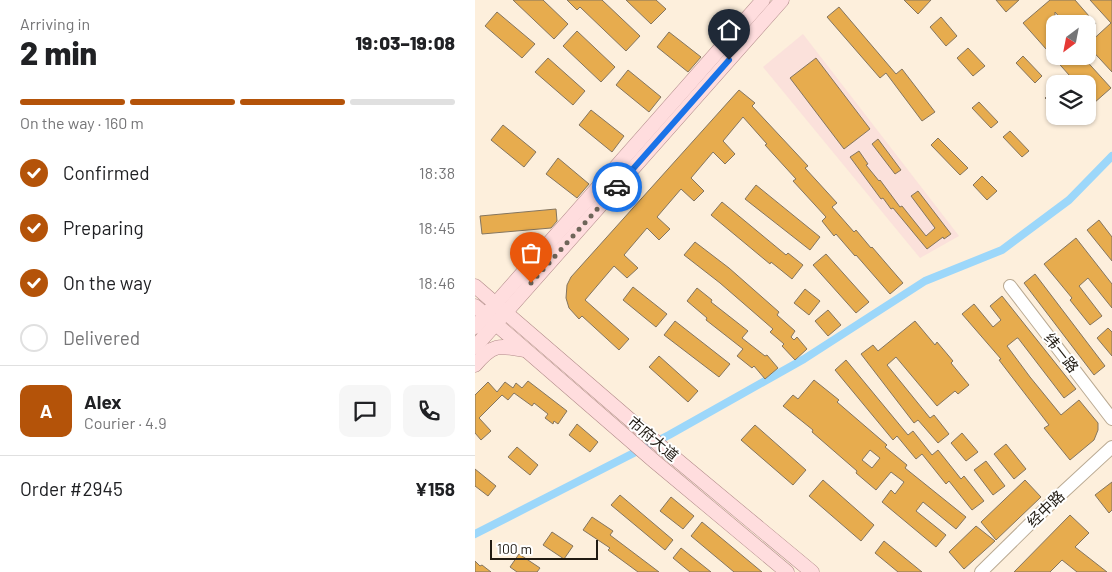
<!DOCTYPE html>
<html lang="en">
<head>
<meta charset="utf-8">
<style>
  body { margin:0; font-family:Barlow,"Noto Sans SC",sans-serif; background:#f6f6f6; color:#202124; height:100vh; display:flex; flex-direction:column; font-size:19px; white-space:nowrap }
  * { box-sizing:border-box; margin:0 }
  p { font-size:16px; color:#757577 }
  .icon { flex:none; width:28px; height:28px; fill:none; stroke:currentColor; stroke-width:2; stroke-linecap:round; stroke-linejoin:round }
  .map { position:relative; flex:1; overflow:hidden }
  .details { display:flex; flex-direction:column; background:#fff; width:475px }
  .details>* { flex:none }
  .needle { width:32px; rotate:212deg }
  .controls { position:absolute; left:571px; top:15px; display:grid; gap:10px }
  .controls a { display:grid; place-items:center; width:50px; height:50px; border-radius:10px; background:#fff; box-shadow:0 1px 4px #0004; font-size:25px }
  .scale { position:absolute; left:15px; bottom:12px; width:108px; box-sizing:border-box; padding-left:5px; border:2px solid #211b13; border-top:0; font-size:14px; line-height:18px; white-space:nowrap; color:#211b13; -webkit-text-stroke:4px #fff; paint-order:stroke }
  .pin { position:absolute; display:grid; place-items:center; width:42px; height:42px; color:#fff; margin:-51px -21px; border-radius:50% 50% 50% 0; rotate:-45deg; box-shadow:0 0 5px #0007 }
  .pin .icon { rotate:45deg }
  .courier { position:absolute; display:grid; place-items:center; width:50px; height:50px; margin:-25px; border:4px solid #1a73e8; border-radius:50%; background:#fff; color:#222; box-shadow:0 1px 6px #0007 }
  .headline em { font-style:normal; font-weight:800 }
  .headline div { display:flex; flex-direction:column-reverse }
  .headline { display:flex; align-items:center; justify-content:space-between; height:85px; padding:0 20px }
  h1 { font-size:32px; font-weight:800; line-height:38px }
  .bar { display:grid; grid-template-columns:repeat(4,1fr); gap:8px 5px; align-content:center; height:60px; padding:0 20px }
  .bar i { height:6px; border-radius:4px; background:#e0e0e0 }
  .bar .selected { background:#b45309 }
  .bar p { grid-column:span 4 }
  .line { display:flex; align-items:center; gap:12px; padding:0 20px; border-top:1px solid #e0e0e0 }
  .line div { flex:1 }
  .round { display:grid; place-items:center; flex:none; width:52px; height:52px; border-radius:10px; background:#f6f6f6 }
  ol { padding:0 20px; list-style:none }
  li { display:flex; align-items:center; gap:15px; height:55px }
  li p { margin-inline-start:auto }
  li .icon { padding:5px; border-radius:50%; background:#b45309; color:#fff; stroke-width:4 }
  li:last-child { color:#757577 }
  li i { width:28px; height:28px; border:2px solid #e0e0e0; border-radius:50% }
  main { display:flex; flex:1; min-height:0 }
  .map>svg:first-child { display:block }
  .commercial { fill:#fbe1db }
  .lines { fill:none; stroke-linecap:round; stroke-linejoin:round }
  .canal { stroke:#9cd7fa; stroke-width:8 }
  .building { fill:#e7ac4e; stroke:#84755f; fill-rule:evenodd }
  .secondary-casing { stroke:#baaa93; stroke-width:14 }
  .primary-casing { stroke:#b18a89; stroke-width:15 }
  .secondary { stroke:#fff; stroke-width:12 }
  .primary { stroke:#ffddde; stroke-width:14 }
  .done { stroke:#6e6559; stroke-width:5; stroke-dasharray:0 9 }
  .route { stroke:#1a73e8; stroke-width:6 }
  .labels { text-anchor:middle; stroke-width:4; stroke-linejoin:round; paint-order:stroke }
  .street-label { font-size:15px; fill:#211b13; stroke:#fff }
</style>
</head>
<body>
<main>
<section class="details">
<div class="headline"><div><h1>2 min</h1><p>Arriving in</p></div><em>19:03–19:08</em></div>
<div class="bar"><i class="selected"></i><i class="selected"></i><i class="selected"></i><i></i><p>On the way · 160 m</p></div>
<ol>
<li><svg class="icon" aria-label="check" viewBox="0 0 24 24"><path d="M5 12l5 5 9-10"/></svg>Confirmed<p>18:38</p></li>
<li><svg class="icon" aria-label="check" viewBox="0 0 24 24"><path d="M5 12l5 5 9-10"/></svg>Preparing<p>18:45</p></li>
<li><svg class="icon" aria-label="check" viewBox="0 0 24 24"><path d="M5 12l5 5 9-10"/></svg>On the way<p>18:46</p></li>
<li><i></i>Delivered</li>
</ol>
<div class="line" style="height:90px"><b class="round" style="background:#b45309;color:#fff">A</b><div><b>Alex</b><p>Courier · 4.9</p></div><a class="round"><svg class="icon" aria-label="chat" viewBox="0 0 24 24"><path d="M4 5h16v11H9l-5 4z"/></svg></a><a class="round"><svg class="icon" aria-label="phone" viewBox="0 0 24 24"><path d="M5 4h4l2 5-3 2q2 4 5 5l2-3 5 2v4C11 20 4 13 5 4z"/></svg></a></div>
<div class="line" style="height:65px"><div>Order #2945</div><b>¥158</b></div>
</section>
<div class="map">
<svg width="637" height="572" viewBox="0 0 637 572">
  <rect width="100%" height="100%" fill="#fdefdc"/>
  <polygon class="commercial" points="328,34 484,236 445,258 288,67"/>
  <g class="lines">
    <polyline class="canal" points="0,534 194,435 329,359 450,281 527,250 594,200 637,156"/>
  </g>
  <g class="building">
    <polygon points="38,0 68,0 93,24 79,39"/>
    <polygon points="92,0 127,0 165,36 151,51 105,7 102,10"/>
    <polygon points="151,0 181,0 191,9 176,24"/>
    <polygon points="429,0 456,0 443,14"/>
    <polygon points="521,0 544,0 531,12"/>
    <polygon points="575,0 600,0 621,24 617,24 612,28 612,24 591,24 580,12 580,56 607,56 636,88 619,103 612,96 612,84 602,84 548,23"/>
    <polygon points="615,0 637,0 637,72 612,45 636,23"/>
    <polygon points="364,7 421,74 427,69 460,112 447,121 411,73 405,78 352,17"/>
    <polygon points="22,12 60,44 47,58 10,26"/>
    <polygon points="466,17 482,36 471,46 455,27"/>
    <polygon points="102,31 140,67 126,82 88,46"/>
    <polygon points="194,32 226,57 213,72 182,47"/>
    <polygon points="493,48 510,66 498,76 482,58"/>
    <polygon points="548,56 567,76 560,83 541,63"/>
    <polygon points="73,58 110,91 98,105 60,72"/>
    <polygon points="341,58 395,129 369,149 315,78"/>
    <polygon points="153,70 186,97 174,112 141,85"/>
    <polygon points="580,89 580,108 570,98"/>
    <polygon points="264,90 280,103 277,106 333,166 330,168 362,203 357,207 379,232 381,230 396,248 397,247 428,283 415,294 381,255 380,256 361,234 359,236 347,221 351,217 318,181 321,179 290,145 292,144 268,117 248,141 260,154 250,164 238,152 216,178 229,191 219,201 206,189 182,217 195,229 184,240 172,228 149,255 163,268 152,278 139,266 110,300 154,339 144,350 107,316 104,319 94,308 91,298 92,285 96,277"/>
    <polygon points="504,102 523,122 516,128 497,108"/>
    <polygon points="116,110 149,136 137,152 104,125"/>
    <polygon points="28,125 61,152 49,167 16,140"/>
    <polygon points="535,131 554,151 547,157 528,137"/>
    <polygon points="463,138 493,168 485,175 456,145"/>
    <polygon points="403,139 426,170 420,174 397,144"/>
    <polygon points="384,151 393,164 391,165 404,181 405,180 425,207 427,206 451,236 460,228 436,196 443,191 476,234 469,239 468,237 452,249 418,208 416,209 408,198 406,199 375,157"/>
    <polygon points="83,158 114,184 102,198 71,174"/>
    <polygon points="507,176 522,191 512,200 498,185"/>
    <polygon points="281,185 345,237 335,250 270,199"/>
    <polygon points="247,202 311,255 313,253 328,265 317,279 296,262 295,264 236,215"/>
    <polygon points="81,209 82,221 76,228 7,234 5,216"/>
    <polygon points="624,220 637,237 637,261 612,230"/>
    <polygon points="601,238 637,284 637,308 613,278 604,286 627,316 615,325 595,300 597,298 569,264"/>
    <polygon points="220,242 254,268 304,312 302,315 320,331 316,337 319,340 322,337 332,349 320,360 307,346 309,344 295,332 298,329 245,283 209,255"/>
    <polygon points="351,254 394,302 381,313 338,265"/>
    <polygon points="560,274 630,366 619,375 549,283"/>
    <polygon points="158,287 192,314 181,327 148,300"/>
    <polygon points="222,288 237,300 236,302 273,331 267,338 290,356 292,355 303,368 290,379 279,366 277,368 262,356 268,349 231,320 232,318 212,301"/>
    <polygon points="330,289 345,301 334,315 319,303"/>
    <polygon points="527,296 601,389 589,398 543,338 542,338 532,346 555,377 586,415 604,400 623,423 623,430 619,440 595,460 569,428 574,425 524,360 526,359 487,314 499,304 518,327 526,320 515,306"/>
    <polygon points="353,310 366,325 353,336 340,321"/>
    <polygon points="200,321 255,364 244,377 189,335"/>
    <polygon points="440,321 460,345 462,342 478,361 476,363 494,385 483,394 480,391 462,406 421,357 412,365 455,418 459,415 474,434 463,443 443,420 439,423 386,354 398,345 403,351"/>
    <polygon points="633,328 637,332 637,356 622,338"/>
    <polygon points="184,356 223,391 213,402 174,367"/>
    <polygon points="371,360 433,435 438,431 457,455 463,450 486,479 489,476 509,501 497,510 474,481 471,484 447,454 441,459 422,436 418,440 360,370"/>
    <path d="M 339,380 L 364,400 L 362,402 L 412,445 L 410,447 L 432,465 L 430,468 L 491,517 L 481,529 L 448,502 L 441,511 L 471,535 L 461,547 L 407,502 L 416,490 L 420,494 L 429,482 L 416,472 L 401,490 L 381,473 L 382,471 L 337,432 L 338,430 L 308,406 L 318,395 L 323,399 ZM 395,450 L 405,458 L 397,468 L 387,460 Z"/>
    <polygon points="53,381 92,411 83,424 79,421 78,424 70,418 73,414 59,403 57,406 39,393 33,400 27,395 4,418 16,431 6,440 0,433 0,395 13,382 22,392 30,382 38,388 41,383 47,388"/>
    <polygon points="102,424 123,442 115,452 94,435"/>
    <polygon points="280,425 331,470 318,485 266,440"/>
    <polygon points="487,433 503,452 491,461 476,443"/>
    <polygon points="531,444 551,469 539,479 519,454"/>
    <polygon points="42,447 63,465 55,475 33,457"/>
    <polygon points="511,461 530,486 518,495 499,470"/>
    <polygon points="0,469 21,486 13,496 0,486"/>
    <polygon points="348,480 399,525 386,541 334,496"/>
    <polygon points="550,480 566,497 521,540 506,522"/>
    <polygon points="637,482 637,510 634,513 620,495"/>
    <polygon points="145,495 198,540 190,550 136,505"/>
    <polygon points="196,497 219,516 208,529 185,511"/>
    <polygon points="595,515 614,533 600,547 632,572 602,572 587,560 575,572 539,572"/>
    <polygon points="117,517 138,531 135,535 184,572 163,572 133,550 135,548 108,530"/>
    <polygon points="227,522 287,572 259,572 216,536"/>
    <polygon points="501,526 520,541 489,569 474,552"/>
    <polygon points="77,532 98,546 89,559 68,545"/>
    <polygon points="409,541 447,572 423,572 400,553"/>
    <polygon points="206,548 236,572 215,572 198,558"/>
    <polygon points="44,554 65,568 62,572 42,572 35,567"/>
    <polygon points="0,561 5,566 7,565 16,572 0,572"/>
  </g>
  <g class="lines">
    <g class="secondary-casing">
      <g id="secondary">
        <polyline points="535,286 637,419"/>
        <polyline points="506,572 572,507 637,447"/>
      </g>
    </g>
    <g class="primary-casing">
      <g id="primary">
        <polyline points="0,286 189,449 337,572"/>
        <polyline points="0,306 179,461 312,572"/>
        <polyline points="0,327 288,0"/>
        <polyline points="0,347 307,0"/>
        <path d="M 0,365 C 18,344 23,345 49,350"/>
      </g>
    </g>
    <use href="#secondary" class="secondary"/>
    <use href="#primary" class="primary"/>
  </g>
  <g class="lines">
    <polyline class="done" points="56,283 142,187"/>
    <polyline class="route" points="142,187 254,60"/>
  </g>
  <g class="labels">
    <g class="street-label">
      <text transform="translate(586 353) rotate(52)" y="5">纬一路</text>
      <text transform="translate(178 439) rotate(40)" y="5">市府大道</text>
      <text transform="translate(571 509) rotate(-44)" y="5">经中路</text>
    </g>
  </g>
</svg>
<div class="controls">
<a><svg class="needle" viewBox="-14 -14 28 28"><path d="M0-13l5 13h-10z" fill="#e53935"/><path d="M0 13l5-13h-10z" fill="#757577"/></svg></a>
<a><svg class="icon" aria-label="layers" viewBox="0 0 24 24"><path d="M12 4l9 5-9 5-9-5zM3 14l9 5 9-5"/></svg></a>
</div>
<div class="scale">100 m</div>
<div class="pin" style="left:56px;top:283px;background:#ea580c"><svg class="icon" aria-label="bag" viewBox="0 0 24 24"><path d="M5 8h14l-1 12H6zM9 8a3 3 0 0 1 6 0"/></svg></div>
<div class="pin" style="left:254px;top:60px;background:#1f2937"><svg class="icon" aria-label="home" viewBox="0 0 24 24"><path d="M3 11l9-7 9 7M6 9v11h12V9"/></svg></div>
<div class="courier" style="left:142px;top:187px"><svg class="icon" aria-label="car" viewBox="0 0 24 24"><path d="M5 17H2v-5l4-1 3-4h7l3 4 3 1v5h-3M9 17h6M6 11h13"/><circle cx="7" cy="17" r="2"/><circle cx="17" cy="17" r="2"/></svg></div>
</div>
</main>
</body>
</html>
